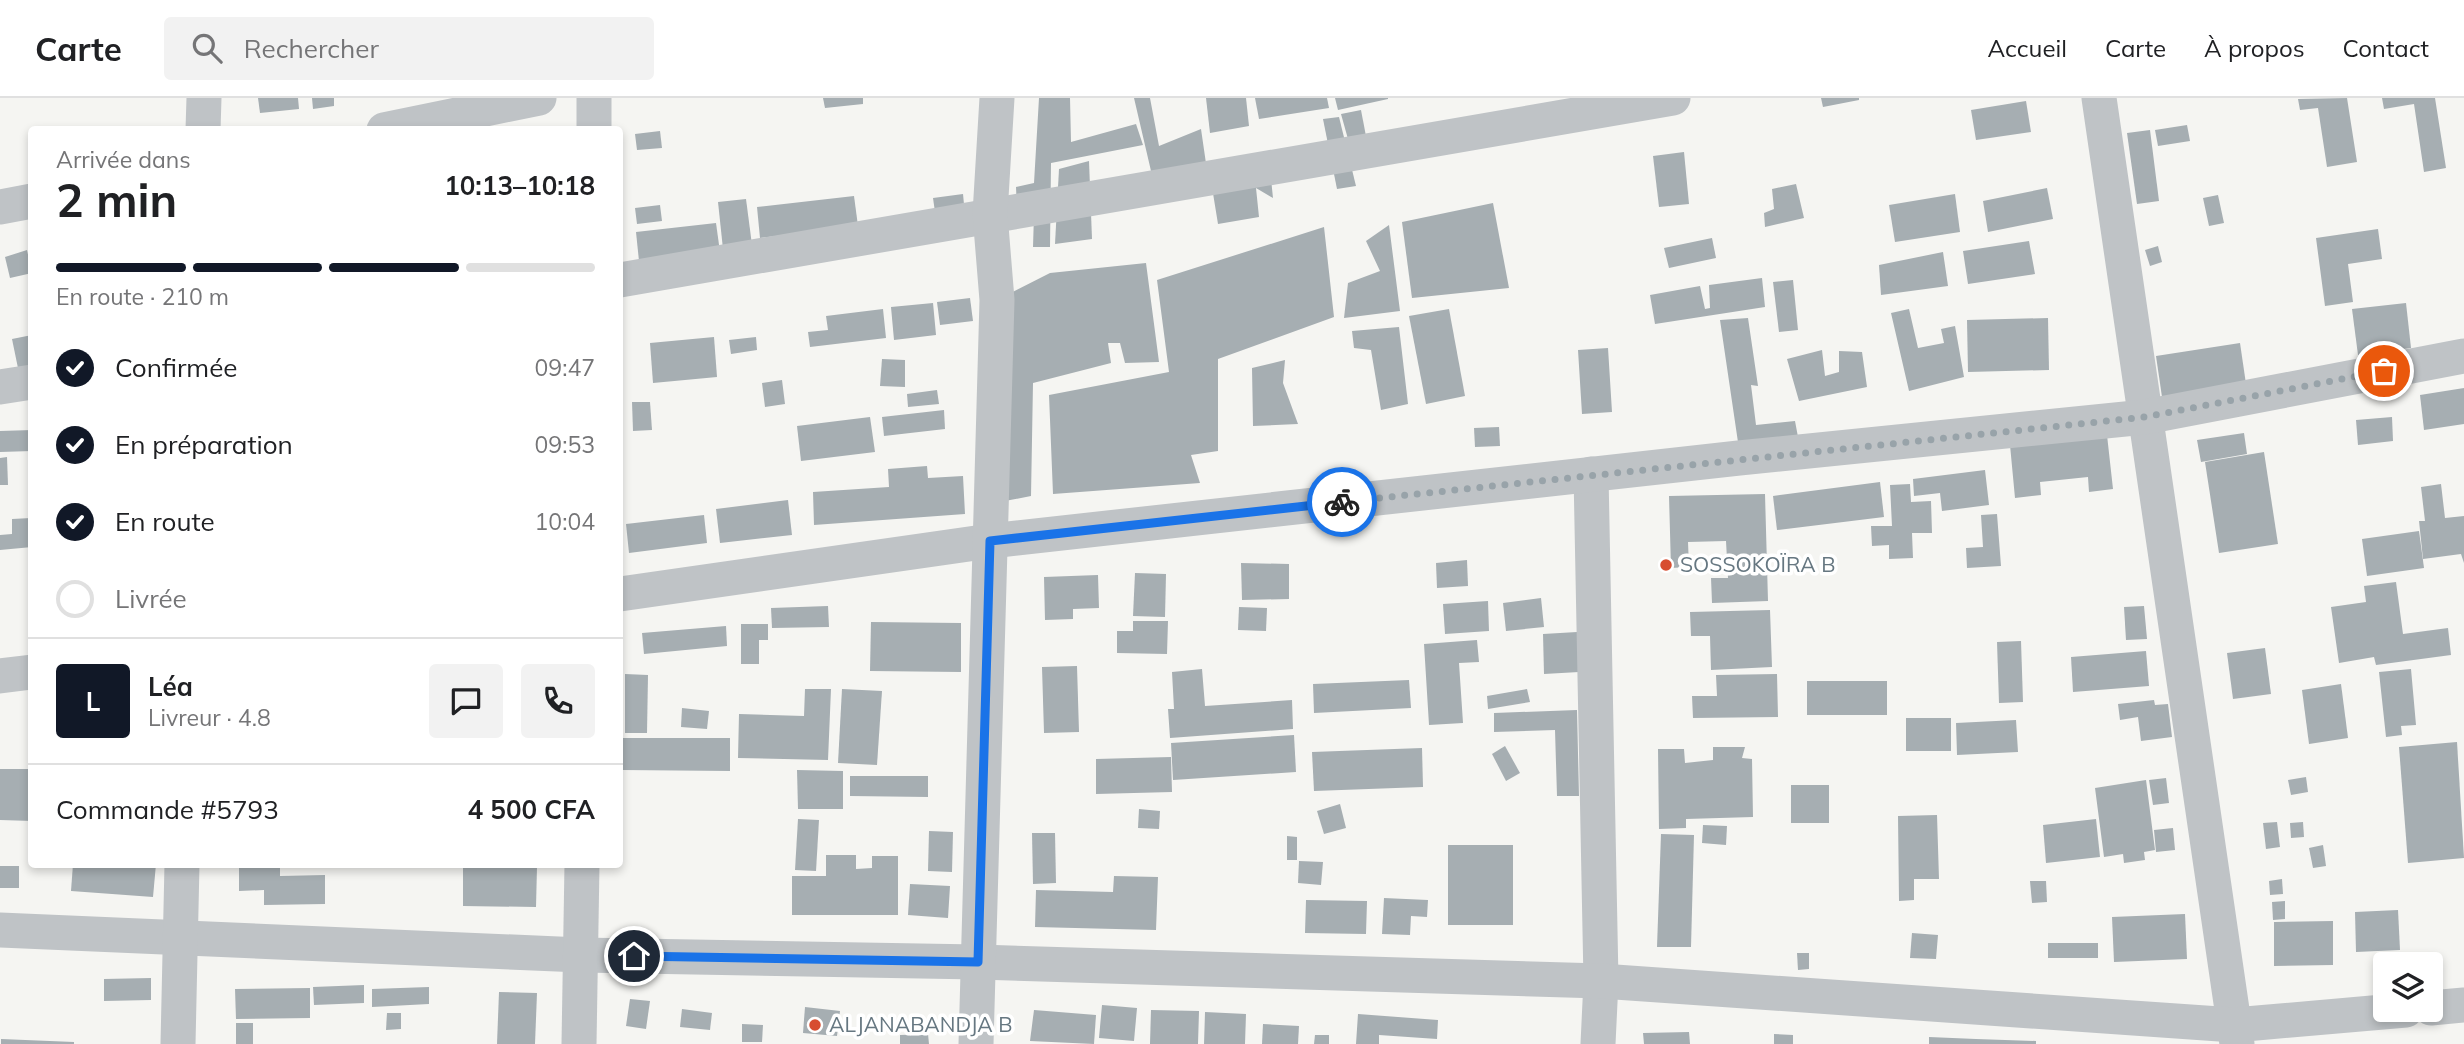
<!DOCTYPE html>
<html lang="fr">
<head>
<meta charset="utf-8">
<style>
  body { margin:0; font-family:Mulish,sans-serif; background:#f2f2f2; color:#202124; height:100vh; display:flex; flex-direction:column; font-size:26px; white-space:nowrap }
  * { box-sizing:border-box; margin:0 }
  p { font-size:23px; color:#757577 }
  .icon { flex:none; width:38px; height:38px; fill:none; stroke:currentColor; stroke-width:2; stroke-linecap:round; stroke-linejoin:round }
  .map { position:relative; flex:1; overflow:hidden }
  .sheet { position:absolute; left:28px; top:28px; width:595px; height:742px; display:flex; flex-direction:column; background:#fff; border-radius:7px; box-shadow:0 4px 10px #0003 }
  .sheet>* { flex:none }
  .controls { position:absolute; left:2373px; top:854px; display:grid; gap:14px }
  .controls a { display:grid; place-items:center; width:70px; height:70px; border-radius:7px; background:#fff; box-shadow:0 4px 10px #0003; font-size:35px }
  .pin { position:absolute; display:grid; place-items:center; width:60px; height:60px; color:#fff; margin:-30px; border:4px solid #fff; border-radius:50%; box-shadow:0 2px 7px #0007 }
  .courier { position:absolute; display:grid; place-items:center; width:70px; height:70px; margin:-35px; border:5px solid #1a73e8; border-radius:50%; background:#fff; color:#222; box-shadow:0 2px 9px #0007 }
  .headline em { font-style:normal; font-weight:700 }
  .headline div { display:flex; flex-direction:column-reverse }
  .headline { display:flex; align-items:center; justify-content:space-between; height:119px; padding:0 28px }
  h1 { font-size:46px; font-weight:700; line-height:52px }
  .bar { display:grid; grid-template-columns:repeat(4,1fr); gap:10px 7px; align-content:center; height:84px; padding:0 28px }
  .bar i { height:9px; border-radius:5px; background:#e0e0e0 }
  .bar .on { background:#111827 }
  .bar p { grid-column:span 4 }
  .line { display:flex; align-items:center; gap:18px; padding:0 28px; border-top:2px solid #e0e0e0 }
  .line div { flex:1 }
  .round { display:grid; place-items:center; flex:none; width:74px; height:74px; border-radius:7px; background:#f2f2f2 }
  ol { padding:0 28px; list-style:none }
  li { display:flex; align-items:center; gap:21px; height:77px }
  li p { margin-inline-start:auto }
  li .icon { padding:7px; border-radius:50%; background:#111827; color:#fff; stroke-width:4 }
  li:last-child { color:#757577 }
  li i { width:38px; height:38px; border:4px solid #e0e0e0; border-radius:50% }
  header { display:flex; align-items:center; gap:42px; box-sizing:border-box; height:98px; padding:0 35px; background:#fff; border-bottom:2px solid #e0e0e0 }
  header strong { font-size:33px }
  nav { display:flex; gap:38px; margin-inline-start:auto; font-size:24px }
  .search { width:490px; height:63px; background:#f2f2f2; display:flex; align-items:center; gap:18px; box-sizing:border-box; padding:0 24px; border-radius:7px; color:#757577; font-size:26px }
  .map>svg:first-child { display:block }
  .building { fill:#a6aeb2 }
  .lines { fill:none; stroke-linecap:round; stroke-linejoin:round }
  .street { stroke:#bfc3c6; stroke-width:35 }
  .done { stroke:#98a3a9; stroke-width:7; stroke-dasharray:0 12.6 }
  .route { stroke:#1a73e8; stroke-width:9 }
  .poi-dot { fill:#d74d30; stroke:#fff; stroke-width:2.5 }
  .labels { text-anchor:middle; stroke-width:7; stroke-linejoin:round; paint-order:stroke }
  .poi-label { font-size:21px; fill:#667781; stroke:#fff; text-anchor:start }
</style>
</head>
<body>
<header>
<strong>Carte</strong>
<div class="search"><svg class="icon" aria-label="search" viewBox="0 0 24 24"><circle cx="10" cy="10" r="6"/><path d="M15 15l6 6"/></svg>Rechercher</div>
<nav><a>Accueil</a><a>Carte</a><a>À propos</a><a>Contact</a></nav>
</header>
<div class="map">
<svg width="2464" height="946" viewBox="0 0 2464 946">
  <rect width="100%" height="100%" fill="#f5f5f2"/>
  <g class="building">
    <polygon points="258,0 298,0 299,11 260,15"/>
    <polygon points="312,0 334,0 334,8 313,11"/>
    <polygon points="823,0 863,0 863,6 825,10"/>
    <polygon points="1039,0 1070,0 1071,44 1136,26 1143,47 1051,65 1050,149 1033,149 1034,116 1017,112 1016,89 1034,85"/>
    <polygon points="1134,0 1150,0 1159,48 1201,31 1210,93 1158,103"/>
    <polygon points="1206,0 1246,0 1249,28 1210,35"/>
    <polygon points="1255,0 1327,0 1329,10 1259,21"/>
    <polygon points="1335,0 1388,0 1388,1 1338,12"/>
    <polygon points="1821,0 1859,0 1859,2 1823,9"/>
    <polygon points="2347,0 2357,64 2327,69 2318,10 2300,12 2298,1"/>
    <polygon points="2382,0 2435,0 2446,70 2424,74 2414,6 2384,11"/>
    <polygon points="2026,3 2031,34 1976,42 1971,12"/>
    <polygon points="1361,12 1369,54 1353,59 1341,16"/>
    <polygon points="1339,19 1356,88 1337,91 1323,21"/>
    <polygon points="2187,27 2190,43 2158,48 2155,32"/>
    <polygon points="2150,32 2159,103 2137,106 2127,35"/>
    <polygon points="660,33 662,50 637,52 635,36"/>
    <polygon points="1684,54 1689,106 1659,109 1653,58"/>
    <polygon points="1089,63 1092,141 1055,146 1059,71"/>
    <polygon points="1270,71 1273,100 1256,90 1259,119 1218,126 1211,83"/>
    <polygon points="1796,86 1804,120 1765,129 1764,115 1774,111 1772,91"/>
    <polygon points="2047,90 2053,121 1988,134 1983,103"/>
    <polygon points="963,96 965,117 936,121 933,100"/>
    <polygon points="1955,96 1960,134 1895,144 1889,107"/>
    <polygon points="2218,97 2224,125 2209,128 2203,100"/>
    <polygon points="854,98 858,128 760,140 757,109"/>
    <polygon points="746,101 752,147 723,151 718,104"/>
    <polygon points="1493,105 1509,190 1412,200 1402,124"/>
    <polygon points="660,107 662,123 637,126 635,110"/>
    <polygon points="716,125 720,154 639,163 636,134"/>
    <polygon points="1389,127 1400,213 1344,220 1348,185 1380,173 1366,143"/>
    <polygon points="1324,129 1334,219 1218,261 1218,353 1191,357 1200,385 1053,396 1049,297 1169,274 1157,182"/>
    <polygon points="2378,131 2382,161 2348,166 2353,204 2325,208 2316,140"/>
    <polygon points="1712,140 1716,160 1669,170 1664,150"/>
    <polygon points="2029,143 2035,176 1968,186 1963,153"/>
    <polygon points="2158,148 2162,164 2150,168 2145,152"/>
    <polygon points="27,152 32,175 10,180 5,159"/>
    <polygon points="1943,154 1948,188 1881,197 1879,167"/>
    <polygon points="1146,165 1159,264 1125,265 1120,245 1108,245 1111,265 1033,285 1031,398 1005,403 997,202 1050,175"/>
    <polygon points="1762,180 1765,209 1655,226 1650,197 1700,188 1705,211 1710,210 1709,187"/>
    <polygon points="1793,182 1798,232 1779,234 1773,184"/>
    <polygon points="970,200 973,223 940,227 937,204"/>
    <polygon points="933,205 936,237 894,242 891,209"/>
    <polygon points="2406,205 2411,250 2358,257 2352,211"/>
    <polygon points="883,211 886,240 810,249 808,234 828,232 826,218"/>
    <polygon points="1449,211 1465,298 1426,306 1409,218"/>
    <polygon points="1909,211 1918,250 1944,245 1941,231 1955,228 1964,279 1909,293 1891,215"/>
    <polygon points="1748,220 1758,288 1751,287 1756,327 1795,323 1798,339 1739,351 1720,222"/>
    <polygon points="2048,220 2049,272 1968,274 1967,222"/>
    <polygon points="1399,229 1408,306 1381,312 1371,252 1354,250 1352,233"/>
    <polygon points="32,237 32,272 19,275 12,241"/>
    <polygon points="714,239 717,279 653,285 650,245"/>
    <polygon points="756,239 757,252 731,256 729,242"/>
    <polygon points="2240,245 2246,286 2162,299 2156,258"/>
    <polygon points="1608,250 1612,314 1582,316 1578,252"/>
    <polygon points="1822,252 1825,278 1839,274 1839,253 1862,254 1867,289 1799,303 1787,261"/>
    <polygon points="882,261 905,262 905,289 880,288"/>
    <polygon points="1285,262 1283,285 1298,326 1253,328 1252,270"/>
    <polygon points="782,282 785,306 765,309 762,285"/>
    <polygon points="2464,290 2464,326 2424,332 2420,297"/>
    <polygon points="937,292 939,306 908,309 907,296"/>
    <polygon points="632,304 650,304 652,332 633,333"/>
    <polygon points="944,312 945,331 884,338 882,319"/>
    <polygon points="870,319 875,354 801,363 797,328"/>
    <polygon points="2392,319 2393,343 2358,347 2356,322"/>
    <polygon points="1499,329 1500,348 1475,349 1474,330"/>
    <polygon points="32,332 32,353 0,354 0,333"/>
    <polygon points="2244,335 2247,356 2201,364 2197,342"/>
    <polygon points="2107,337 2113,391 2089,394 2088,379 2040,384 2041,397 2015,400 2010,347"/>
    <polygon points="2264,354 2278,446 2219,455 2205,364"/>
    <polygon points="7,359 8,387 0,387 0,360"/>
    <polygon points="927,368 928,380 963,378 965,416 814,427 813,394 889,389 888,371"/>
    <polygon points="1985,372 1989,407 1942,413 1940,395 1914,398 1913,381"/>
    <polygon points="1880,384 1884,419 1777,432 1773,398"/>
    <polygon points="1910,386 1911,404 1931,403 1932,435 1912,435 1913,460 1889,461 1889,447 1872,448 1871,428 1892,428 1890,387"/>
    <polygon points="2441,386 2445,420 2464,418 2464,465 2461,456 2423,461 2419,423 2425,423 2421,389"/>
    <polygon points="1765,396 1768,503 1712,505 1711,480 1728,480 1726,443 1688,444 1689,469 1671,470 1669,398"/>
    <polygon points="788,402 792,437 720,445 716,411"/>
    <polygon points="1997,416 2001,468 1967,470 1966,450 1983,449 1981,417"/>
    <polygon points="704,417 707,445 629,455 626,426"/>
    <polygon points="31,420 32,449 0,452 0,437 12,436 12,421"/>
    <polygon points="2419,433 2424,470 2367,478 2362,441"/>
    <polygon points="1467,462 1468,488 1437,490 1436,465"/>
    <polygon points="1241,465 1289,466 1289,501 1242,502"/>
    <polygon points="1135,475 1166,476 1165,519 1133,518"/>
    <polygon points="1098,477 1099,510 1073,511 1073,521 1045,522 1044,479"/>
    <polygon points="2396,484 2403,536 2448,530 2451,557 2376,567 2374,559 2339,565 2331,509 2366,504 2364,488"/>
    <polygon points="1541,500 1544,529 1506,533 1503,505"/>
    <polygon points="1488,503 1489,533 1445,536 1443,506"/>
    <polygon points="828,508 829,529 772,530 771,510"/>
    <polygon points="2144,508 2147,541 2126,542 2124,509"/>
    <polygon points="1239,509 1267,510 1266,533 1238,532"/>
    <polygon points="1770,512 1772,569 1711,572 1710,538 1691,538 1690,514"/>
    <polygon points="1133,523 1168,523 1167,556 1117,555 1117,533 1133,533"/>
    <polygon points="871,524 961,525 961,574 870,573"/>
    <polygon points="741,526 768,526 768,542 759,542 759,566 741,566"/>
    <polygon points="726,528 727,548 644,556 642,535"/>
    <polygon points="1577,534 1579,574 1544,576 1543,536"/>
    <polygon points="1477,542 1479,564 1459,565 1463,625 1429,627 1424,546"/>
    <polygon points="2021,543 2023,604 1999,605 1997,544"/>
    <polygon points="2265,550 2271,596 2233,601 2227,555"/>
    <polygon points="2146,553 2149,588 2073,594 2071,559"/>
    <polygon points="1077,568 1079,634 1044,635 1042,569"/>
    <polygon points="1202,571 1205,608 1292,602 1293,631 1170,640 1168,611 1174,611 1172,574"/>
    <polygon points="2411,571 2416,627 2401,628 2402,637 2386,639 2379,574"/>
    <polygon points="625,576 648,577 647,635 625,635"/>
    <polygon points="1777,576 1778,619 1693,620 1692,598 1717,598 1716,577"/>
    <polygon points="1409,582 1411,610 1314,615 1313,586"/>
    <rect x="1807" y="583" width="80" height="34"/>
    <polygon points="2341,586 2348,640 2309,646 2302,592"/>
    <polygon points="805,591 831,591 828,662 738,660 739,616 804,618"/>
    <polygon points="842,591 882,593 877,667 838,665"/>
    <polygon points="1527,591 1530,604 1488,611 1487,598"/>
    <polygon points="2154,602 2155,607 2168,606 2172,639 2141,643 2138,619 2120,622 2118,606"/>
    <polygon points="682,610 709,613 707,631 681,629"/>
    <polygon points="1577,612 1579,698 1557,698 1555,632 1494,634 1494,615"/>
    <rect x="1906" y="620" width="45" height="33"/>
    <polygon points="2016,622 2018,654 1957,657 1956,625"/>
    <polygon points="1294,637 1296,674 1173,682 1171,645"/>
    <polygon points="622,640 730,640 730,673 622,672"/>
    <polygon points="2457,644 2464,760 2408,765 2399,649"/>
    <polygon points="1505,648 1520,675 1506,683 1492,656"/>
    <polygon points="1713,649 1745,649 1742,660 1752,661 1753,719 1686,721 1686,730 1659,731 1658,651 1684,651 1685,665 1713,662"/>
    <polygon points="1422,650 1423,689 1314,693 1312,654"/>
    <polygon points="1171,659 1172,694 1096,696 1096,661"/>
    <polygon points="0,671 32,671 32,723 0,722"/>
    <polygon points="797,672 843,673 843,711 798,711"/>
    <polygon points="850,678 928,678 928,699 850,698"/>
    <polygon points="2306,679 2308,694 2291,697 2288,682"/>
    <polygon points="2166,680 2169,705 2153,707 2149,682"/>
    <polygon points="2146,682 2155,752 2144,754 2145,762 2124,765 2123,756 2104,759 2095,690"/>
    <rect x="1791" y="687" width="38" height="38"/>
    <polygon points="1340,706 1346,730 1324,736 1317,713"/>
    <polygon points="1139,711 1160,713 1159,731 1138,730"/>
    <polygon points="1937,717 1939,781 1914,781 1914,802 1899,803 1898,718"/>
    <polygon points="798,721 819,722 816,773 795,772"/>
    <polygon points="2096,721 2100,759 2046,765 2043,727"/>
    <polygon points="2277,724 2280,749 2266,751 2263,725"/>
    <polygon points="2303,724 2304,739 2291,740 2290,725"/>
    <polygon points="1703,727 1727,728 1726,747 1702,745"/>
    <polygon points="2173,730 2175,752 2156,754 2154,732"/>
    <polygon points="929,733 953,734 952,774 928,773"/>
    <polygon points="1032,735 1055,735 1056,785 1033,786"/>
    <polygon points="1661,736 1694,737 1691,849 1657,849"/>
    <polygon points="1287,738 1297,739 1297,762 1287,762"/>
    <rect x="1448" y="747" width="65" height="80"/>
    <polygon points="2323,747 2326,768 2313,770 2309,750"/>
    <polygon points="826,757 856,757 856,771 872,770 872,758 898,758 898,817 792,817 792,778 826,778"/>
    <polygon points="1299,763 1323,764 1321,787 1298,785"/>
    <polygon points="73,766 156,766 153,799 71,793"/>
    <polygon points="239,766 280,766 280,778 325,777 325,806 264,807 264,792 239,793"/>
    <rect x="0" y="768" width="19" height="22"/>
    <polygon points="463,769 537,769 536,809 463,808"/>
    <polygon points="1114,778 1158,779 1156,832 1035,829 1036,792 1113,794"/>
    <polygon points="2282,781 2283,796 2270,797 2269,783"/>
    <polygon points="2030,783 2046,783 2047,804 2032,805"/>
    <polygon points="910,786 950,788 948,820 908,817"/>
    <polygon points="1384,800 1428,802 1427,819 1411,818 1410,837 1382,836"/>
    <polygon points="1306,802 1367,803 1366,836 1305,835"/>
    <polygon points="2285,803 2285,821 2273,822 2272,804"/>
    <polygon points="2398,812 2400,852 2356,854 2355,814"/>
    <polygon points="2185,816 2187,861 2114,864 2112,819"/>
    <polygon points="2333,823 2333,867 2274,868 2274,824"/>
    <polygon points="1912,835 1938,837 1936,861 1910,860"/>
    <rect x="2048" y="845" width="50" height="15"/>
    <polygon points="1797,855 1809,855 1809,871 1798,872"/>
    <polygon points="151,880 151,902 104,903 104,881"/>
    <polygon points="364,887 364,905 314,907 313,889"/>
    <polygon points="429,889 429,906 372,909 372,891"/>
    <polygon points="310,890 310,920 236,921 235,891"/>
    <polygon points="499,894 537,895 535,946 497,946"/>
    <polygon points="630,901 650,903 646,931 626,928"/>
    <polygon points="1102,907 1137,910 1134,943 1099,940"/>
    <polygon points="805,909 840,913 837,938 803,935"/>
    <polygon points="682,911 712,915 710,932 680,929"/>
    <polygon points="1034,912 1096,917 1094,946 1030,943"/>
    <polygon points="1151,912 1199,913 1198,946 1150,946"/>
    <polygon points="1205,914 1246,916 1245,946 1204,946"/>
    <polygon points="387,915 401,915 401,931 386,932"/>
    <polygon points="1358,916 1438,922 1437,941 1379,937 1379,946 1356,946"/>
    <rect x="236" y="925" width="17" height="21"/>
    <polygon points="742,926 763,927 762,944 742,944"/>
    <polygon points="1263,926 1299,928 1298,946 1262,946"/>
    <polygon points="1689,934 1690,946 1644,946 1643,935"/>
    <polygon points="928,936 929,946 900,946 900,937"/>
    <polygon points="1774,936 1793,937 1793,946 1774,946"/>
    <polygon points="1315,937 1329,937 1329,946 1314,946"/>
    <polygon points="1929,939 1976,941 2036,943 2036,946 1929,946"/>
    <polygon points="1,941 74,944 74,946 1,946"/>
  </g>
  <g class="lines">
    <g class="street">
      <polyline points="2099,0 2237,946"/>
      <polyline points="203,32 204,0"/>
      <polyline points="384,32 539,0"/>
      <polyline points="594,32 594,0"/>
      <polyline points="0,109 32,103"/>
      <polyline points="620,182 1673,0"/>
      <polyline points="0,289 32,284"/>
      <polyline points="1591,376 1601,883 1598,946"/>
      <polyline points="620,496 990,443 1739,360 2145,319 2464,258"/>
      <polyline points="0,578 32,574"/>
      <polyline points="0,832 581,857 978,864 1601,883 2234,927 2406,912"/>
      <polyline points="2431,910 2464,907"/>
      <polyline points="178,946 182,766"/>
      <polyline points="579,946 582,766"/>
      <polyline points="976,946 997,202 990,116 997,0"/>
    </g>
  </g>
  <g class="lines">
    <polyline class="done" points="1342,404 2145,319 2384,273"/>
    <polyline class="route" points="634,858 978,864 990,443 1342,404"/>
  </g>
  <g class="poi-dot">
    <circle cx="1666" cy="467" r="7"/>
    <circle cx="815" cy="927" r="7"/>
  </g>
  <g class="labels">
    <g class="poi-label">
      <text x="1680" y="474">SOSSOKOÏRA B</text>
      <text x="829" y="934">ALJANABANDJA B</text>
    </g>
  </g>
</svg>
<div class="controls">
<a><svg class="icon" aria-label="layers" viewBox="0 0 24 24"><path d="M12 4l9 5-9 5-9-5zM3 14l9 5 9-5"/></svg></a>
</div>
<div class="pin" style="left:2384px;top:273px;background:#ea580c"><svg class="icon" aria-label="bag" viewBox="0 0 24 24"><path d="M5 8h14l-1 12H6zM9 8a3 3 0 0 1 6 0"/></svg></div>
<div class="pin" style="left:634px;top:858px;background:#1f2937"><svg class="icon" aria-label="home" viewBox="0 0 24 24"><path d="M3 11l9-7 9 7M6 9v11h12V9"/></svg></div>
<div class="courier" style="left:1342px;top:404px"><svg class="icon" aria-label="bike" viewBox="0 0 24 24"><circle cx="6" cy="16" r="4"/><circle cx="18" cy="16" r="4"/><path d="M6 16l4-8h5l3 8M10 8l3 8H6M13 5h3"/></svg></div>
<section class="sheet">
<div class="headline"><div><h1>2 min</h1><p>Arrivée dans</p></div><em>10:13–10:18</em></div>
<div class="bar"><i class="on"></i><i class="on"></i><i class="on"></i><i></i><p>En route · 210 m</p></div>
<ol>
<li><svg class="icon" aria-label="check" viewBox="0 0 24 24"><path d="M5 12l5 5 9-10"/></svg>Confirmée<p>09:47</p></li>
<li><svg class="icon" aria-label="check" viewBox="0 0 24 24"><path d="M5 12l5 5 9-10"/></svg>En préparation<p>09:53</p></li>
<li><svg class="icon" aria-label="check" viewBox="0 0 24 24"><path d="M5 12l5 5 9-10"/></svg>En route<p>10:04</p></li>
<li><i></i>Livrée</li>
</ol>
<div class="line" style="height:126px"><b class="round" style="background:#111827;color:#fff">L</b><div><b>Léa</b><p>Livreur · 4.8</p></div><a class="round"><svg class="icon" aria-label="chat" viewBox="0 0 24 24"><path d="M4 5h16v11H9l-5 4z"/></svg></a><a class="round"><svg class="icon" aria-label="phone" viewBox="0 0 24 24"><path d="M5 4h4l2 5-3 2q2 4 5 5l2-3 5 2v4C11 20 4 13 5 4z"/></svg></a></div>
<div class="line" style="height:91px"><div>Commande #5793</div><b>4 500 CFA</b></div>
</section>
</div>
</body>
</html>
